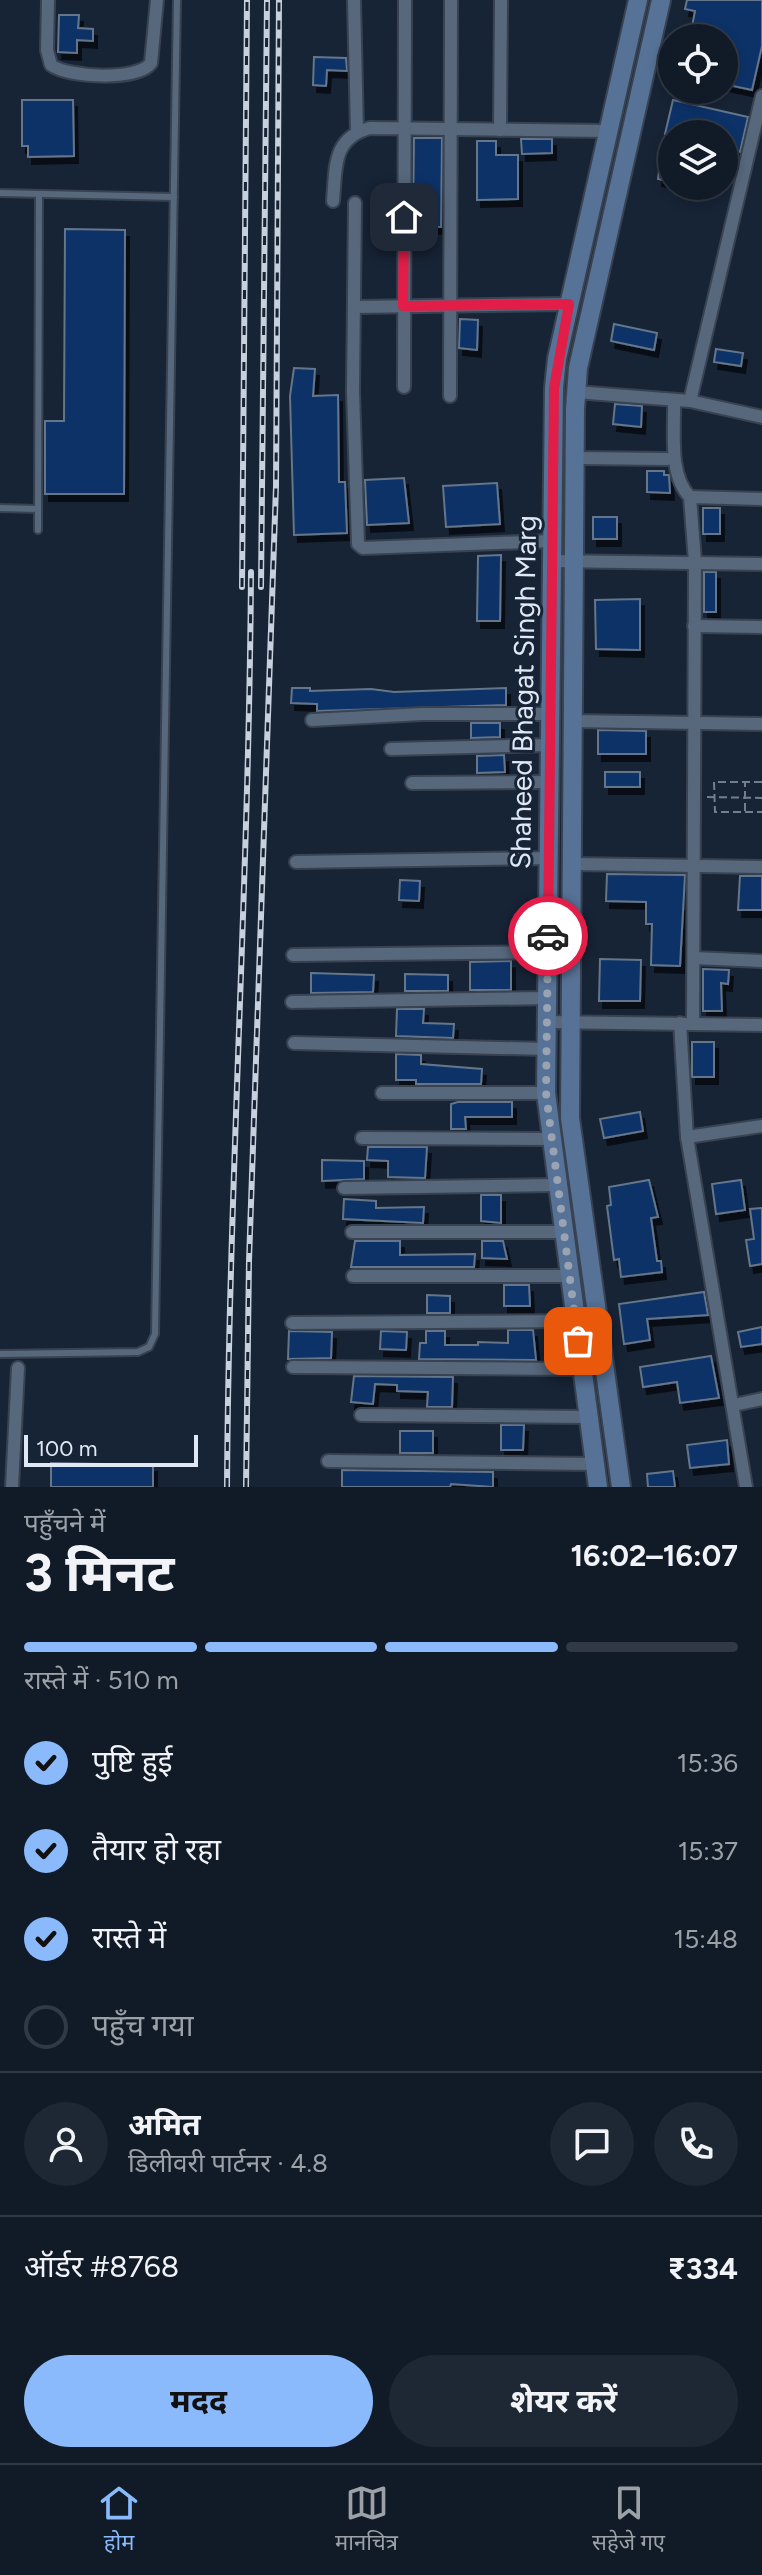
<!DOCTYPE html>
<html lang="hi">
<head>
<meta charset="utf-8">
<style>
  body { margin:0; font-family:Figtree,"Noto Sans Devanagari",sans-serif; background:#1e2834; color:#f1f3f6; height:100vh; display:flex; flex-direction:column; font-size:30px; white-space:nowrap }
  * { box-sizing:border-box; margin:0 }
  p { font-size:26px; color:#9ca1a8 }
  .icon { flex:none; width:44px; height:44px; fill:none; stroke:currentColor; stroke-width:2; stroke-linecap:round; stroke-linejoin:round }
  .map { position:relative; height:1487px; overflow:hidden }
  .drawer { display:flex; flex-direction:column; background:#111b28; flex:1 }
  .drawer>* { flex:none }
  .tools { position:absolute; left:658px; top:24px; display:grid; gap:16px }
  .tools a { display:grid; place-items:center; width:80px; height:80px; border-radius:50%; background:#111b28; box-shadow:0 4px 12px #0003,0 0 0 2px #303945; font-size:40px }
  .scale { position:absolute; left:24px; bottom:20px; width:174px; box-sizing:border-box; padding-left:8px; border:4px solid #dfe8f4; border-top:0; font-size:22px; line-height:28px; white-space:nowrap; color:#dfe8f4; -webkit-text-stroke:6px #172436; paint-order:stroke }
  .pin { position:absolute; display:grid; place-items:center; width:68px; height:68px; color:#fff; margin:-34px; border-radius:16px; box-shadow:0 4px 12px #0006 }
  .courier { position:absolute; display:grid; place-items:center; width:80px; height:80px; margin:-40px; border:6px solid #e11d48; border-radius:50%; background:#fff; color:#222; box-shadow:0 2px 10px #0007 }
  .head em { font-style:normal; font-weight:700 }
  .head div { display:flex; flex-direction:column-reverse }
  .head { display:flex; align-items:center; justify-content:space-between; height:136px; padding:0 24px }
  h1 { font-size:52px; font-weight:700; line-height:60px }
  .bar { display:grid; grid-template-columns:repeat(4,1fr); gap:12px 8px; align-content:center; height:96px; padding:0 24px }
  .bar i { height:10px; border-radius:6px; background:#303945 }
  .bar .current { background:#8abafc }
  .bar p { grid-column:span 4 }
  .line { display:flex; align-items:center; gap:20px; padding:0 24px; border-top:2px solid #303945 }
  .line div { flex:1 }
  .round { display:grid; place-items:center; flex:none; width:84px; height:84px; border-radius:42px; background:#1e2834 }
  ol { padding:0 24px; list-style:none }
  li { display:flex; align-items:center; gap:24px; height:88px }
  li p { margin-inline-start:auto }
  li .icon { padding:8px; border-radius:50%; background:#8abafc; color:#111; stroke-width:4 }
  li:last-child { color:#9ca1a8 }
  li i { width:44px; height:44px; border:4px solid #303945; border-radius:50% }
  .button { display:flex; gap:16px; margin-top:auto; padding:16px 24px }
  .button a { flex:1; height:92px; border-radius:48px; background:#8abafc; color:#111; font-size:32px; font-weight:700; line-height:92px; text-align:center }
  .button a+a { background:#1e2834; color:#f1f3f6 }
  .menu { display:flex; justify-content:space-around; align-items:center; height:112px; border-top:2px solid #303945; background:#111b28; font-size:22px; color:#9ca1a8 }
  .menu a { display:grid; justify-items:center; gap:4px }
  .menu .current { color:#8abafc }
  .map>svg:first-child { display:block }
  .building { fill:#083267; stroke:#65758a; stroke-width:2; filter:url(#shadow) }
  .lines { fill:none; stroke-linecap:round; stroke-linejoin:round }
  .lane-casing { stroke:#384251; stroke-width:10 }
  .street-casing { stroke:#384251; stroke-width:16 }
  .secondary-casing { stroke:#384251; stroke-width:22 }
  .path { stroke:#747f8e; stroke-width:2; stroke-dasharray:8 4; stroke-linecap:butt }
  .lane { stroke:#57677c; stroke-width:6 }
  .street { stroke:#57677c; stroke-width:12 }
  .secondary { stroke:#567296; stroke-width:18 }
  .rail-casing { stroke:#c7d1dd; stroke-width:6 }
  .rail { stroke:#172436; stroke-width:3; stroke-dasharray:9; stroke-linecap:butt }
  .done { stroke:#99a3b2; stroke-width:8; stroke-dasharray:0 14.4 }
  .route { stroke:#e11d48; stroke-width:10 }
  .labels { text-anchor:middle; stroke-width:6; stroke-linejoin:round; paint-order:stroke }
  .street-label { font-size:28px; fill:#dfe8f4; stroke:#172436 }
</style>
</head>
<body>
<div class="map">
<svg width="762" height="1487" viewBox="0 0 762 1487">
  <defs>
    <filter id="shadow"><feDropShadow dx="4" dy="7" stdDeviation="0" flood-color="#0009"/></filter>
  </defs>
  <rect width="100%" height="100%" fill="#172436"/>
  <g class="building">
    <polygon points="687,0 762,0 762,46 752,90 724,84 724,38 690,38 695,11 685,9"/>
    <polygon points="59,15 79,15 78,28 93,29 93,41 77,40 77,53 58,52"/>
    <polygon points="314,57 346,58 347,71 327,70 326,86 313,85"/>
    <polygon points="22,100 73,100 74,156 28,157 28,146 22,146"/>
    <polygon points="673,100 748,117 740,152 724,148 724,134 665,134"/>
    <polygon points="414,138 442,138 441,227 413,226"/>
    <polygon points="521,139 552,139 552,153 522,154"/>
    <polygon points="663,139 672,141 672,182 658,179"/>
    <polygon points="477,141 496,141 496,155 518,155 518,199 477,200"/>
    <polygon points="65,229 125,230 124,494 45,494 45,421 64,421"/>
    <polygon points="460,319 478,320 477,350 459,348"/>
    <polygon points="614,324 657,333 654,350 611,341"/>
    <polygon points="716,349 743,353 741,366 714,362"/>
    <polygon points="294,368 315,369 313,396 338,395 339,482 345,482 347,533 294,535 290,396"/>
    <polygon points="615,404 642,406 641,427 613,424"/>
    <polygon points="647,471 664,471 664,475 669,475 670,493 647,492"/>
    <polygon points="404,478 409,523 367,525 365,480"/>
    <polygon points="497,483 500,524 446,527 443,486"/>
    <rect x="703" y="508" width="17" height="26"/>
    <rect x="593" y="517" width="24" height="22"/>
    <polygon points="501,555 500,621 477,621 478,556"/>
    <rect x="704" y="572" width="12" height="40"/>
    <polygon points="640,599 640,650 596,649 595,600"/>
    <polygon points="292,688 310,688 310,691 371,689 394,692 506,688 506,705 317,711 317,704 291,703"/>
    <polygon points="471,723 500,723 500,737 471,738"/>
    <polygon points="598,730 646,731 646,754 598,754"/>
    <polygon points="504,755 505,772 477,773 477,756"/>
    <rect x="605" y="772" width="35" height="15"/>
    <polygon points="607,874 685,875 680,966 651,965 652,924 646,924 646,902 606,901"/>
    <polygon points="740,876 762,876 762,910 738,910"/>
    <polygon points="400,880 420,881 419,901 399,900"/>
    <polygon points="600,959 641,960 640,1001 599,1001"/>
    <polygon points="511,961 511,990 470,990 470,962"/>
    <polygon points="703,969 729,970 728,984 721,983 722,1011 703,1011"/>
    <polygon points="311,973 374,975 373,992 311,993"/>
    <polygon points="405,974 448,975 448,991 405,991"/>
    <polygon points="397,1009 424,1009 423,1023 454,1024 453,1038 396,1036"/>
    <rect x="692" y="1042" width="22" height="35"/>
    <polygon points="396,1054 421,1055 421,1064 482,1069 481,1084 416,1084 416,1080 396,1080"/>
    <polygon points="458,1102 512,1102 512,1117 465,1117 466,1129 451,1129 451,1104"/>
    <polygon points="640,1112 643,1131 604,1138 600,1119"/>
    <polygon points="368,1147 427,1147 425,1178 388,1177 388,1161 367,1160"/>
    <polygon points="322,1160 364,1161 364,1179 322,1181"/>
    <polygon points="649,1180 658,1217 651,1218 657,1261 661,1261 662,1272 621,1277 619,1259 614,1260 607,1206 611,1205 609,1187"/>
    <polygon points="741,1180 745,1210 716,1214 712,1184"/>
    <polygon points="481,1195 501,1195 501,1223 481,1221"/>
    <polygon points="344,1199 376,1201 376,1208 424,1207 423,1223 343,1219"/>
    <polygon points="762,1208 762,1264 750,1266 746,1240 754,1239 750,1209"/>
    <polygon points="355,1241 400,1241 400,1255 475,1254 474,1267 351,1267"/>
    <polygon points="482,1241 503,1241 507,1259 482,1258"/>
    <polygon points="504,1285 529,1285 530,1306 504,1306"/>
    <polygon points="704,1292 708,1315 647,1319 650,1340 624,1344 619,1304"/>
    <polygon points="427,1295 450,1296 450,1313 427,1313"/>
    <polygon points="762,1327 762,1344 741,1347 738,1332"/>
    <polygon points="508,1330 533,1330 536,1360 419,1359 420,1343 426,1343 426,1331 445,1331 445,1345 478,1345 478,1342 508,1343"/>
    <polygon points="289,1331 332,1332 331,1358 288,1359"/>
    <polygon points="381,1331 407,1332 406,1350 380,1349"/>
    <polygon points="711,1356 719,1398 680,1403 677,1382 643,1387 640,1367"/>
    <polygon points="354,1376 453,1377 452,1407 427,1407 428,1392 397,1391 397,1385 375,1384 373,1404 351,1402"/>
    <polygon points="501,1425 524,1425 523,1450 501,1450"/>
    <rect x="400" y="1431" width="33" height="22"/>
    <polygon points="727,1440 729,1464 690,1468 687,1445"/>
    <polygon points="51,1463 153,1465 153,1487 51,1487"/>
    <polygon points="342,1470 493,1472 493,1487 451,1484 450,1487 342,1487"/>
    <polygon points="673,1471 675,1487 648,1487 647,1474"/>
  </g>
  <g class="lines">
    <g class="lane-casing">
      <g id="lane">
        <polyline points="0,193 174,197"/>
        <polyline points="0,508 38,509"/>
        <polyline points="38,530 39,194"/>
        <polyline points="0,1354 138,1352 149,1347 155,1334 177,0"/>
      </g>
    </g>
    <g class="street-casing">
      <g id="street">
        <path d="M 48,0 L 47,50 L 51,65 C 69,78 138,81 151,63 L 157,0"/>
        <polyline points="354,0 357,132"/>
        <polyline points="500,130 501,0"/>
        <path d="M 333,201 C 336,168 332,138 370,128 L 609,131"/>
        <polyline points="355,203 353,391 358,544 363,548 552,541"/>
        <polyline points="354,307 569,304"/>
        <polyline points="404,387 405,0"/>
        <polyline points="576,392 690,401 762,417"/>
        <polyline points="450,396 451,0"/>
        <path d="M 674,400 C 675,430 668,475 690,497 L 695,562 L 693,1024"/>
        <polyline points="690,401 762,96"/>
        <polyline points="575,458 667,459"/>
        <polyline points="690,497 762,499"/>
        <polyline points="552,561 762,564"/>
        <polyline points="694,626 762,627"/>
        <polyline points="312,720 422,714 550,714"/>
        <polyline points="572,721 762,724"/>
        <polyline points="391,749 550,745"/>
        <polyline points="412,783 550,782"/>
        <polyline points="296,862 549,858"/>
        <polyline points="572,864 762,867"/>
        <polyline points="293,955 548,952"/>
        <polyline points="694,958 762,961"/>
        <polyline points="292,1002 548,998"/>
        <polyline points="548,1022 762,1025"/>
        <polyline points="680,1023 687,1137 746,1487"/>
        <polyline points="294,1043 546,1049"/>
        <polyline points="382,1093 546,1093"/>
        <polyline points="687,1137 762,1126"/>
        <polyline points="362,1138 550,1139"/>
        <polyline points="344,1188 556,1185"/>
        <polyline points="352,1232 563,1232"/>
        <polyline points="353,1276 569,1276"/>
        <polyline points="292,1323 575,1321"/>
        <polyline points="293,1367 582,1369"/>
        <polyline points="734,1405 762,1399"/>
        <polyline points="361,1415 589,1417"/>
        <polyline points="328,1461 595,1464"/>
        <polyline points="12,1487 18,1368"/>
      </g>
    </g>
    <g class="secondary-casing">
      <g id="secondary">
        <polyline points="598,1487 546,1093 554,388 557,359 638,0"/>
        <polyline points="621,1487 570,1118 575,409 578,368 661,0"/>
      </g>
    </g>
    <g class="path">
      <polyline points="762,782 714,782 715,812 762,812"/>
      <polyline points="707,797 762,798"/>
      <polyline points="745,811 745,782"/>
    </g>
    <use href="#lane" class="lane"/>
    <use href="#street" class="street"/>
    <use href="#secondary" class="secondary"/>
    <g class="rail-casing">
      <g id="rail">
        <polyline points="242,587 247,0"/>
        <polyline points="261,587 267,0"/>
        <path d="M 227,1487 C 229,1182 249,877 251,572"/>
        <polyline points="246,1487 249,1261 276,486 279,0"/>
      </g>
    </g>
    <use href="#rail" class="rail"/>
  </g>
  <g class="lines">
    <polyline class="done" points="548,936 546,1093 578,1341"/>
    <polyline class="route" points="404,217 403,306 569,304 554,388 548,936"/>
  </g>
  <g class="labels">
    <g class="street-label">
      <text transform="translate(523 692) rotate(-89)" y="10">Shaheed Bhagat Singh Marg</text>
    </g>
  </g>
</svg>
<div class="tools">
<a><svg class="icon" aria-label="locate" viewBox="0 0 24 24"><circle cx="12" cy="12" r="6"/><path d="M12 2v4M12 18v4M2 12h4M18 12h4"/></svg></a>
<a><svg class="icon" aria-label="layers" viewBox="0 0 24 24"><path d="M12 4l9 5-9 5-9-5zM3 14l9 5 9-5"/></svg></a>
</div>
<div class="scale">100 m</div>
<div class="pin" style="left:578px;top:1341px;background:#ea580c"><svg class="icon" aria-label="bag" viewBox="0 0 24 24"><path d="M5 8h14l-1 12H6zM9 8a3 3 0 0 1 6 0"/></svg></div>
<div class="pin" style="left:404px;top:217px;background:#1f2937"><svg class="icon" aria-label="home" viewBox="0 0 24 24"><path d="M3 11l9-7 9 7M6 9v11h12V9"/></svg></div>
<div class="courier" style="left:548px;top:936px"><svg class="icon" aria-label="car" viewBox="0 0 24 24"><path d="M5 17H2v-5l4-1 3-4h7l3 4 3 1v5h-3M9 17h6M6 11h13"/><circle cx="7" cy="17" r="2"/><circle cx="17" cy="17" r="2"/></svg></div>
</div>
<section class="drawer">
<div class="head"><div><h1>3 मिनट</h1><p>पहुँचने में</p></div><em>16:02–16:07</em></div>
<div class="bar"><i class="current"></i><i class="current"></i><i class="current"></i><i></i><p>रास्ते में · 510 m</p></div>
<ol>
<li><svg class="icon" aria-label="check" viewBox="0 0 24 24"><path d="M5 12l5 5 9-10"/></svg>पुष्टि हुई<p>15:36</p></li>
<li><svg class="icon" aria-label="check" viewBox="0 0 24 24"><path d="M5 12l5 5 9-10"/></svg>तैयार हो रहा<p>15:37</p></li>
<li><svg class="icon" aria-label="check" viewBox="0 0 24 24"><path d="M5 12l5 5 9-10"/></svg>रास्ते में<p>15:48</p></li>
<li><i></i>पहुँच गया</li>
</ol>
<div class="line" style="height:144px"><a class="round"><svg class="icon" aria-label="person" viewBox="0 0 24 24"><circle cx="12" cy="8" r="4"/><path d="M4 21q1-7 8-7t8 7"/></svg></a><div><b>अमित</b><p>डिलीवरी पार्टनर · 4.8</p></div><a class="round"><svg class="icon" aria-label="chat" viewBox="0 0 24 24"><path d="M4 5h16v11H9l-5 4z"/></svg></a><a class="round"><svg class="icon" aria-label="phone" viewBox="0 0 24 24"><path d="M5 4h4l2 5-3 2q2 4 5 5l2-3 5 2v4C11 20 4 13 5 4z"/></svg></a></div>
<div class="line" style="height:104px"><div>ऑर्डर #8768</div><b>₹334</b></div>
<div class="button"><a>मदद</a><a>शेयर करें</a></div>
</section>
<nav class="menu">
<a class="current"><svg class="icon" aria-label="home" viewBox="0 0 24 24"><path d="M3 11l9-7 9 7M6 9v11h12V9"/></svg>होम</a>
<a><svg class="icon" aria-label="map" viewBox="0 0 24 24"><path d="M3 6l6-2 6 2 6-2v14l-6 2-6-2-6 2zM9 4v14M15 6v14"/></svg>मानचित्र</a>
<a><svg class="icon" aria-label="saved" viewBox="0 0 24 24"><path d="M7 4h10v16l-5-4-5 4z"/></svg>सहेजे गए</a>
</nav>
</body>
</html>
